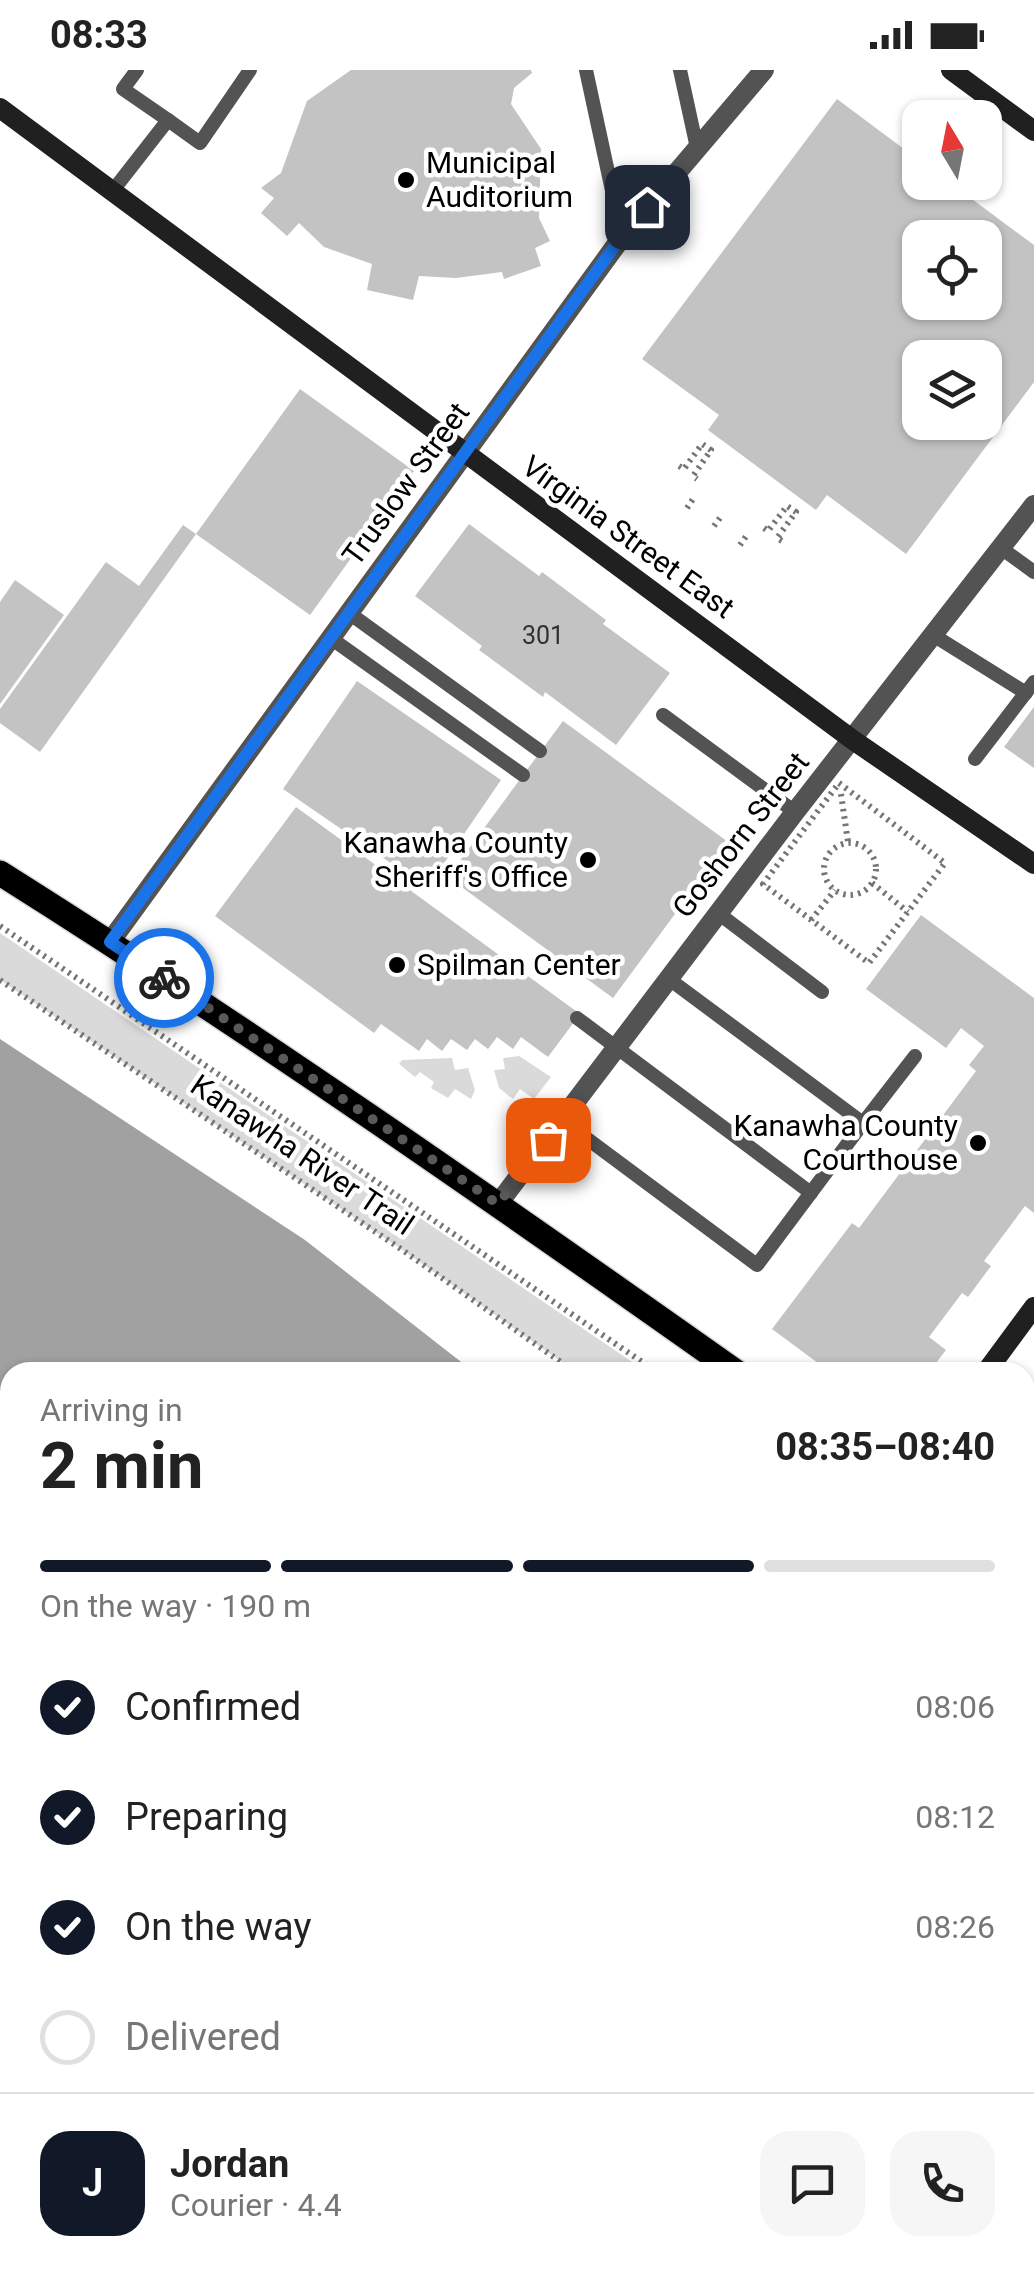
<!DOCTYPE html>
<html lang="en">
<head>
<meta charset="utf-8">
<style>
  body { margin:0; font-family:Roboto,sans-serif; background:#f6f6f6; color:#222; height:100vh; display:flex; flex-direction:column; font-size:38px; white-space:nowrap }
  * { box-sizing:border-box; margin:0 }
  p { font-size:32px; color:#767676 }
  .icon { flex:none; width:55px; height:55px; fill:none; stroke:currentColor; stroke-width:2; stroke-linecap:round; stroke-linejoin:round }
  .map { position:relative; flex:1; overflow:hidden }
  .panel { position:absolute; left:0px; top:1292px; width:1035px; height:932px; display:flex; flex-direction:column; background:#fff; border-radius:30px 30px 0 0; box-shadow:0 2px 8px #0004 }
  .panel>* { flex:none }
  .needle { width:65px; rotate:350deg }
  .fabs { position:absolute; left:902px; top:30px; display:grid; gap:20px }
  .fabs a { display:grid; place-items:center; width:100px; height:100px; border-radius:20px; background:#fff; box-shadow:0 2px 8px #0004; font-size:50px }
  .pin { position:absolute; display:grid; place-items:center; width:85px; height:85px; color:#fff; margin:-42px; border-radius:20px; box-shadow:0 5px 15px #0006 }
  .courier { position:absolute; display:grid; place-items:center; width:100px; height:100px; margin:-50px; border:8px solid #1a73e8; border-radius:50%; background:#fff; color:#222; box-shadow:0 2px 12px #0007 }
  .headline em { font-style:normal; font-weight:700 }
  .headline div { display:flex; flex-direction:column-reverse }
  .headline { display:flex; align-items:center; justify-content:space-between; height:170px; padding:0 40px }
  h1 { font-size:65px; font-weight:700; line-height:75px }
  .bar { display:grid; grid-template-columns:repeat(4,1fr); gap:15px 10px; align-content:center; height:120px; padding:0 40px }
  .bar i { height:12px; border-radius:8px; background:#e0e0e0 }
  .bar .selected { background:#111827 }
  .bar p { grid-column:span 4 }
  .line { display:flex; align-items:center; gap:25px; padding:0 40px; border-top:2px solid #e0e0e0 }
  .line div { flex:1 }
  .round { display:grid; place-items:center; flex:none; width:105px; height:105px; border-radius:30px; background:#f6f6f6 }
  ol { padding:0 40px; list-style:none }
  li { display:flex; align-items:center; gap:30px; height:110px }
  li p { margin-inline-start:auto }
  li .icon { padding:10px; border-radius:50%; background:#111827; color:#fff; stroke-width:4 }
  li:last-child { color:#767676 }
  li i { width:55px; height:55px; border:5px solid #e0e0e0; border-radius:50% }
  .status { display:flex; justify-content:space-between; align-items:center; height:70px; padding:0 50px; background:#fff; direction:ltr }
  .status svg { height:28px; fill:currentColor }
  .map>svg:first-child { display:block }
  .green { fill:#dadada }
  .water { fill:#a1a1a1 }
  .building { fill:#c3c3c3; fill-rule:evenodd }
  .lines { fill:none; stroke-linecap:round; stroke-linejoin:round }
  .primary-casing { stroke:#dbdbdb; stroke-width:28 }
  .path { stroke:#757575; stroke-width:6; stroke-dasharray:2.5 5; stroke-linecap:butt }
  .lane { stroke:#535353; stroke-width:14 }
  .street { stroke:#535353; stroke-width:20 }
  .secondary { stroke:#202020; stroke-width:20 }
  .primary { stroke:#000; stroke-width:25 }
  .done { stroke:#595959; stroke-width:10; stroke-dasharray:0 18 }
  .route { stroke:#1a73e8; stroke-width:12 }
  .poi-dot { fill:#000; stroke:#fff; stroke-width:4 }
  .labels { text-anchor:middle; stroke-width:9; stroke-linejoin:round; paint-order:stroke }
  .number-label { font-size:25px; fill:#313131 }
  .poi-label { font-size:30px; fill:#000; stroke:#fff; text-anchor:start }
  .street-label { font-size:30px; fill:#000; stroke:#fff }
</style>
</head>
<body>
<div class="status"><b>08:33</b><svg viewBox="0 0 49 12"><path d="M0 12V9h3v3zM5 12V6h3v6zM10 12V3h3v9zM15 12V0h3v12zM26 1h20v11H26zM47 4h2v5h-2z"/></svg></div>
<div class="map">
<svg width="1034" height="2223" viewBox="0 0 1034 2223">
  <rect width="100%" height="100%" fill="#fff"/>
  <g class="green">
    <polygon points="0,863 647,1302 576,1302 401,1179 0,910"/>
    <polygon points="519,986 551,1007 534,1029 520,1019 513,1029 499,1018 494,1000 505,999 503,988"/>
    <polygon points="452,988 455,1000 468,998 475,1020 471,1029 455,1019 448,1028 431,1018 434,1012 420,1002 415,1007 399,994 402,990"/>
    <polygon points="1025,1514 1034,1520 1034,1879 1025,1872"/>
  </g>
  <g class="water">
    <polygon points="0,969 305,1170 474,1302 10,1302 10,2109 0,2101"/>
    <polygon points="1025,1872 1034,1879 1034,2223 167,2223 156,2215 1025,2215"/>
  </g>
  <g class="building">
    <polygon points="351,0 531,0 532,3 514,18 511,34 541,79 539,148 550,171 535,178 541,196 504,209 502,202 456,208 419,206 413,230 367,220 372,194 324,177 299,153 287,166 261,143 274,128 261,118 281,103 307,31"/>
    <path d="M 837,29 L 920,91 L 920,112 L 949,112 L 1034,175 L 1034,312 L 906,484 L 827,425 L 816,440 L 708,360 L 719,345 L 642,289 ZM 920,168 L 985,168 L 985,232 L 920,232 ZM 920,288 L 985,288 L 985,352 L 920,352 Z"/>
    <polygon points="300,319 414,401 310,545 196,464"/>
    <polygon points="469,454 539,506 542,502 606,550 603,554 670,603 616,675 545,622 543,627 479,580 482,576 415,526"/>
    <polygon points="183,455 196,464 40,682 0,653 0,639 106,492 139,516"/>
    <polygon points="15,510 64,545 0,634 0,532"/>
    <polygon points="357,611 501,710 427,818 283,719"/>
    <polygon points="1034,637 1034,698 1004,677"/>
    <polygon points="563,651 728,772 613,928 448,807"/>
    <polygon points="296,737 580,944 548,987 521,967 513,979 497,967 488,979 475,969 467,980 451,969 442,981 427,969 419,981 381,954 374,963 215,846"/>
    <polygon points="921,845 1034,928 1034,1143 1025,1136 984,1191 991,1196 968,1227 962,1223 929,1267 946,1280 929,1302 830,1302 772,1259 852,1153 859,1158 976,1001 969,995 984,976 961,958 946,978 866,919"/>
  </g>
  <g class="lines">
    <g class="primary-casing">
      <g id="primary">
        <path d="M 0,803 C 251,961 494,1131 736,1302"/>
        <polyline points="1025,1513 1034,1519"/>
        <polyline points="0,2217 10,2223"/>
      </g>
    </g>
    <g class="path">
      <polyline points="679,396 684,399 702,374 711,380 693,406 697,409"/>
      <polyline points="687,438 695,426"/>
      <polyline points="714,456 722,445"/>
      <polyline points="764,458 768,461 787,436 796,442 777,468 782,471"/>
      <polyline points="740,475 747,465"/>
      <polygon points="839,713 945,793 869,893 763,814"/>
      <polyline points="841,724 848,772"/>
      <circle cx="850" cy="799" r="26"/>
      <polyline points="872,813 908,842"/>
      <polyline points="811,850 835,820"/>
      <polyline points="0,856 657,1302"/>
      <polyline points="0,910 401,1179 575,1302"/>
      <polyline points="1025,1579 1034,1586"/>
      <polyline points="1025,1718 1034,1732"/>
      <polyline points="1025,1782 1034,1789"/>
      <polyline points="1032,1851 1034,1849"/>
      <polyline points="1025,1869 1034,1875"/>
    </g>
    <g class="lane">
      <polyline points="586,0 622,167"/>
      <polyline points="680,0 697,78"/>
      <polyline points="168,50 200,73 250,0"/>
      <polyline points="111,123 168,50 123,19 137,0"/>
      <polyline points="1001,478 1034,502"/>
      <polyline points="349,543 540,681"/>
      <polyline points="933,565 1026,623"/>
      <polyline points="332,569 523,705"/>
      <polyline points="663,645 795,742"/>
      <polyline points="975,689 1034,612"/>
      <polyline points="718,843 822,922"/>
      <polyline points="577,948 811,1123"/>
      <polyline points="562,1050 757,1195 863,1053 669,909"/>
      <polyline points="863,1053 915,986"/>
      <polyline points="1025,1343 1034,1350"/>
    </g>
    <g class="street">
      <polyline points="110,872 622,167 764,0"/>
      <polyline points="498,1134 795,742 1034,435"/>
    </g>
    <g class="secondary">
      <polyline points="951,0 1034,61"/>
      <polyline points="0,38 853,670 1034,794"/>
      <polyline points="986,1302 1034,1237"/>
    </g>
    <use href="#primary" class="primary"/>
  </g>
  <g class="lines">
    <polyline class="done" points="164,908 498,1134 548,1070"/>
    <polyline class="route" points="164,908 110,872 622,166 647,137"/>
  </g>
  <g class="poi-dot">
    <circle cx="406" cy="110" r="10"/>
    <circle cx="588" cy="790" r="10"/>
    <circle cx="397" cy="895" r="10"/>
    <circle cx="978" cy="1073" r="10"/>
  </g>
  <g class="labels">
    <g class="number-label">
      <text x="543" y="574">301</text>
    </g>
    <g class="poi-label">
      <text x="426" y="103">Municipal<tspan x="426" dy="34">Auditorium</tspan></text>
      <text x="568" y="783" text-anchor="end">Kanawha County<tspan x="568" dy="34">Sheriff's Office</tspan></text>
      <text x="417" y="905">Spilman Center</text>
      <text x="958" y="1066" text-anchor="end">Kanawha County<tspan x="958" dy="34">Courthouse</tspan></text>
    </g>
    <g class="street-label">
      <text transform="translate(406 414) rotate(-54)" y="10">Truslow Street</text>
      <text transform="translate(628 467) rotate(36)" y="10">Virginia Street East</text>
      <text transform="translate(741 765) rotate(-52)" y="10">Goshorn Street</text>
      <text transform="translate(302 1085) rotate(34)" y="10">Kanawha River Trail</text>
    </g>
  </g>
</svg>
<div class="fabs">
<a><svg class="needle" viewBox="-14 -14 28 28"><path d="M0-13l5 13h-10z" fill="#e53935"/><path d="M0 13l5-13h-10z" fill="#767676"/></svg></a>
<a><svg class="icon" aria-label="locate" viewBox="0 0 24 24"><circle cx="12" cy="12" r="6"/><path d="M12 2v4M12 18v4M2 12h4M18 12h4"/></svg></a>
<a><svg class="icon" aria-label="layers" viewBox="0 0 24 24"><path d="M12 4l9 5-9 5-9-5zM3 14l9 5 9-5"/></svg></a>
</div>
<div class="pin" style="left:548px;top:1070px;background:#ea580c"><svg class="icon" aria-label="bag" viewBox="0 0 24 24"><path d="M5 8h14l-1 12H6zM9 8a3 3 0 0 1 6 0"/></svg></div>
<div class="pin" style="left:647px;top:137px;background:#1f2937"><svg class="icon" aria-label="home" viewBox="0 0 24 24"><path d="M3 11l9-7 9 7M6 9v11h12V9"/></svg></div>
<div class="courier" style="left:164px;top:908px"><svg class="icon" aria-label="bike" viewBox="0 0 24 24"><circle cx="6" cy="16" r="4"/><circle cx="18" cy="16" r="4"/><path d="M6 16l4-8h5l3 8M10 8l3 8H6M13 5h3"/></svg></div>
<section class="panel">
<div class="headline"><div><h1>2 min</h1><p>Arriving in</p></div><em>08:35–08:40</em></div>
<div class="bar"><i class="selected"></i><i class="selected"></i><i class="selected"></i><i></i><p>On the way · 190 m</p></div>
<ol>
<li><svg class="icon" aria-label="check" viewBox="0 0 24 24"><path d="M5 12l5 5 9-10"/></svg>Confirmed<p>08:06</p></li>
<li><svg class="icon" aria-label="check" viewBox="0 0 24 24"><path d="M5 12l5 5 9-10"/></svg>Preparing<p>08:12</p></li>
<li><svg class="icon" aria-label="check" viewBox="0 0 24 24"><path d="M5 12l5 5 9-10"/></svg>On the way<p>08:26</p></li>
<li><i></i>Delivered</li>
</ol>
<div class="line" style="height:180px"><b class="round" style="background:#111827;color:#fff">J</b><div><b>Jordan</b><p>Courier · 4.4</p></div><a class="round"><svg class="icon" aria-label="chat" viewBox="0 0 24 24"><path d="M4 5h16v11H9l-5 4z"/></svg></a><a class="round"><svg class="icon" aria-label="phone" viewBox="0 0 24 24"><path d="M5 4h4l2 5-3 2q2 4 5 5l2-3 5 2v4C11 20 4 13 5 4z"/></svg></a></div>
</section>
</div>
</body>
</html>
